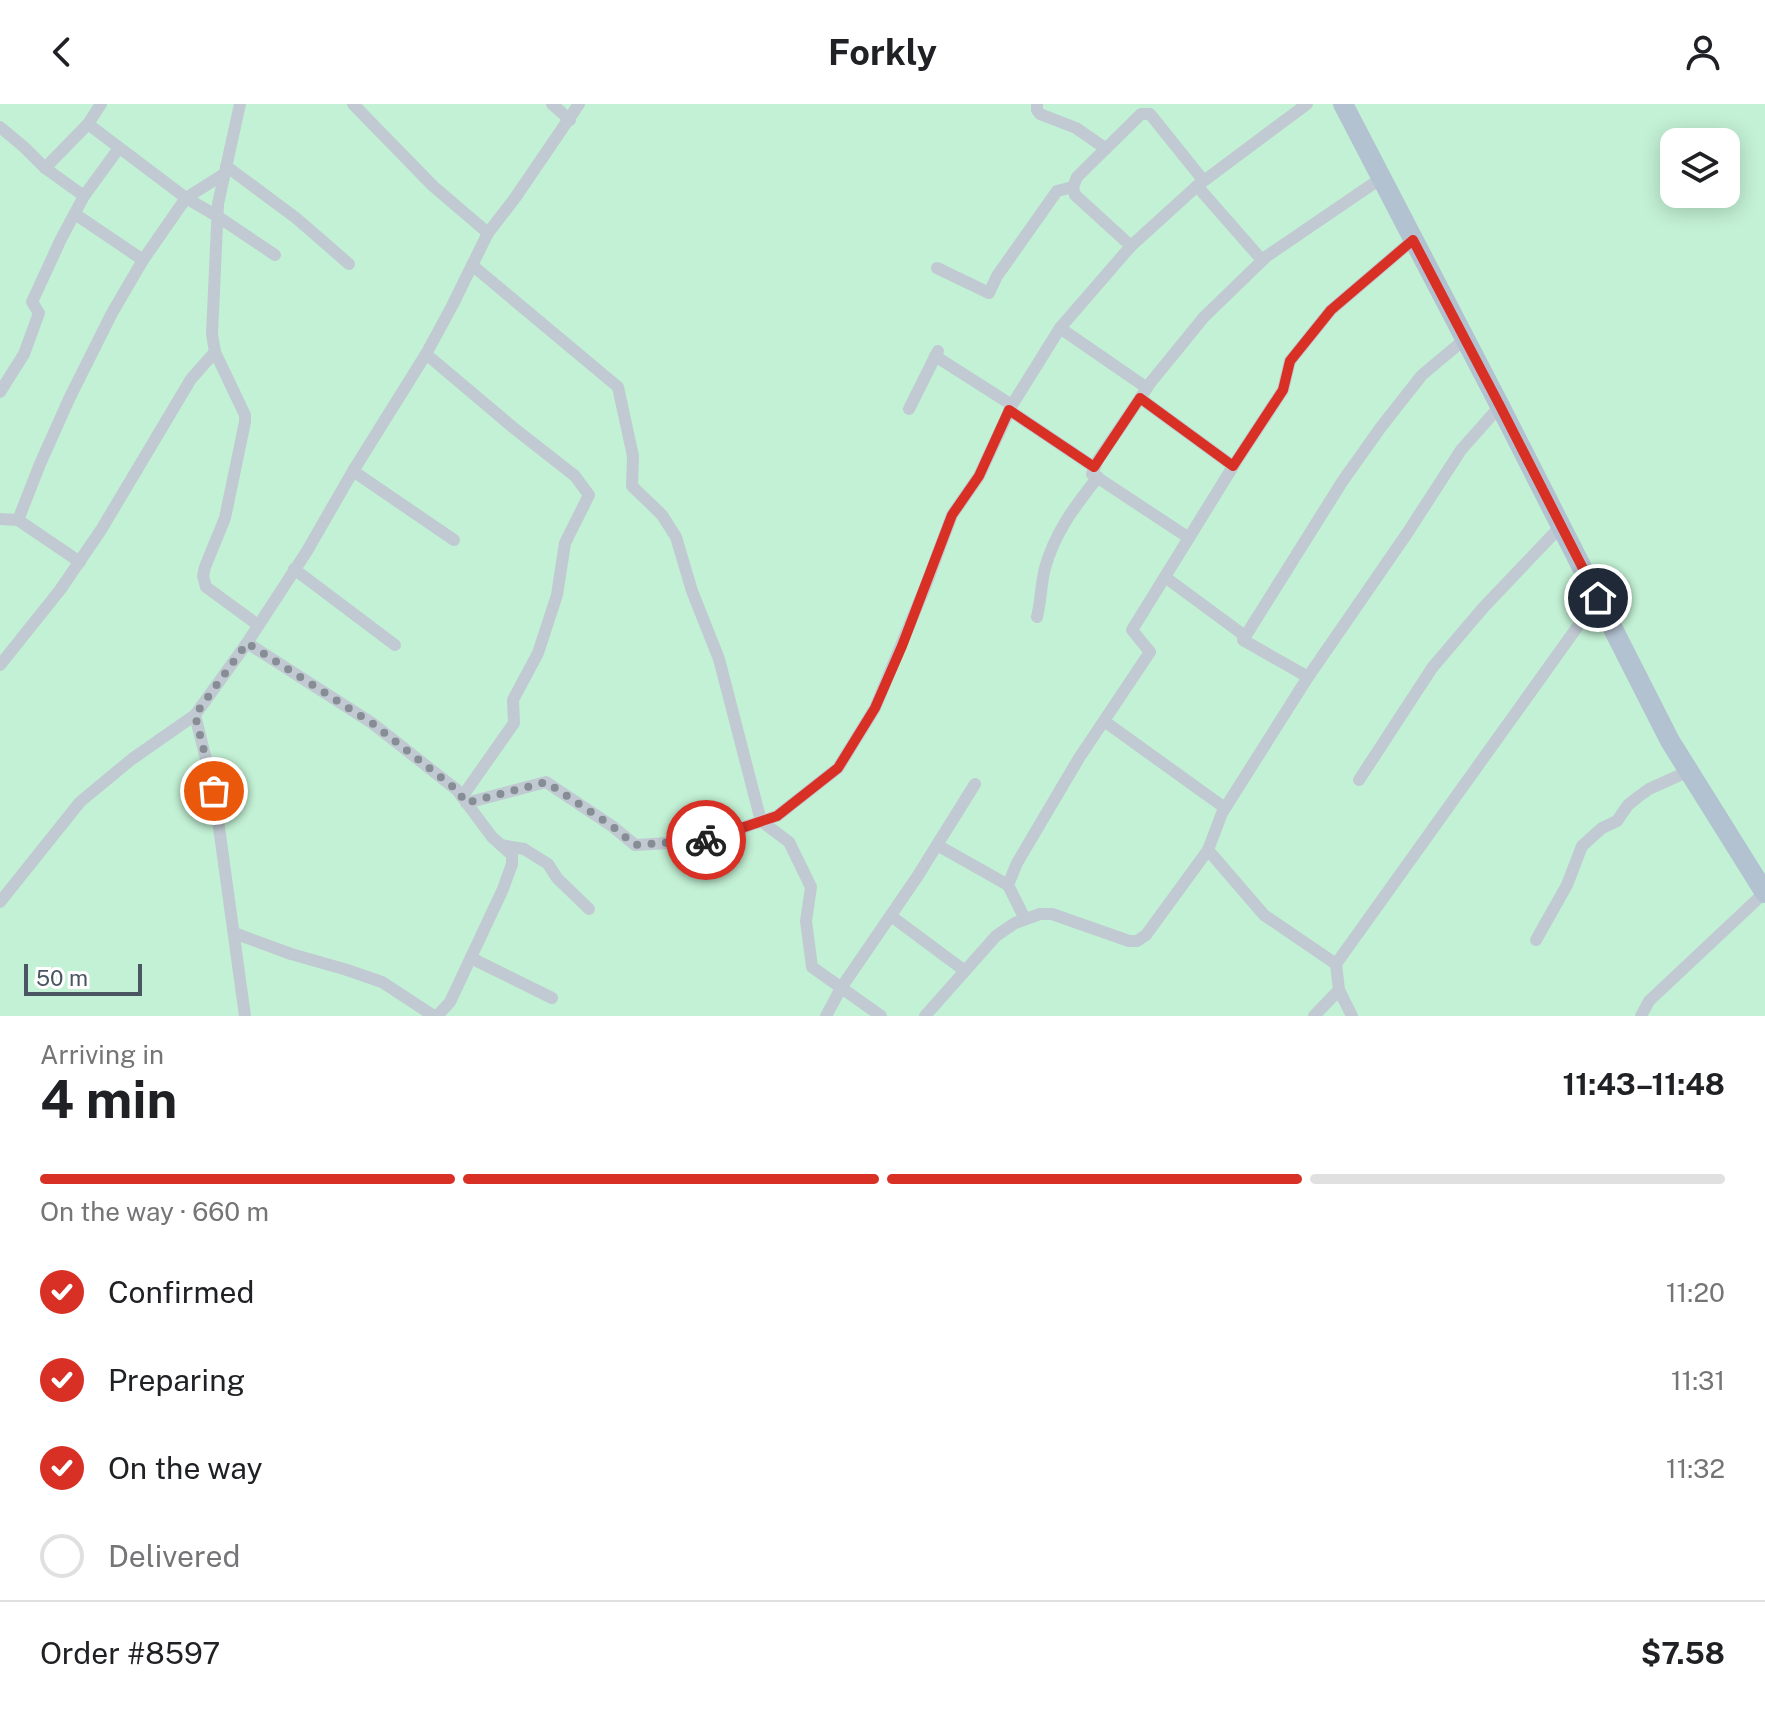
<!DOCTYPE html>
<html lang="en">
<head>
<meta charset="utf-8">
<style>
  body { margin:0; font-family:"Public Sans",sans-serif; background:#f6f6f6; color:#202124; height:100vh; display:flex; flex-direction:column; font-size:30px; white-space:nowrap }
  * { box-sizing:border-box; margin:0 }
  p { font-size:26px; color:#757577 }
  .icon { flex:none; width:44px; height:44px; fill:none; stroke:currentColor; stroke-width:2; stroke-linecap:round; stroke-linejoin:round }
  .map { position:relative; height:912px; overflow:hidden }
  .side { display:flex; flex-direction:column; background:#fff; flex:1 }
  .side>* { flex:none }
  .buttons { position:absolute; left:1660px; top:24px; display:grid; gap:16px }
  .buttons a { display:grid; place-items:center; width:80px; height:80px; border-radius:16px; background:#fff; box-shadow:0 4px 20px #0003; font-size:40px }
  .scale { position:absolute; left:24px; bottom:20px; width:118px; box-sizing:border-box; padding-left:8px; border:4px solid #4a5661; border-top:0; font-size:22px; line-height:28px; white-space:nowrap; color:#4a5661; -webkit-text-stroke:6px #fff; paint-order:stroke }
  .pin { position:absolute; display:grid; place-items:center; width:68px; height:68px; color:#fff; margin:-34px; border:4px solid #fff; border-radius:50%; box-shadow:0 2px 8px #0007 }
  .courier { position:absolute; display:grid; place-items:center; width:80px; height:80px; margin:-40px; border:6px solid #d93025; border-radius:50%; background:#fff; color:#222; box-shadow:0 2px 10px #0007 }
  .overview em { font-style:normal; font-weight:700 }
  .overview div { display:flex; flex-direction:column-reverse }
  .overview { display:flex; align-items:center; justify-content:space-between; height:136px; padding:0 40px }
  h1 { font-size:52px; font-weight:700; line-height:60px }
  .bar { display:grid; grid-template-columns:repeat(4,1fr); gap:12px 8px; align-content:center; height:96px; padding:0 40px }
  .bar i { height:10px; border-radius:6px; background:#e0e0e0 }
  .bar .selected { background:#d93025 }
  .bar p { grid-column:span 4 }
  .line { display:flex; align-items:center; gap:20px; padding:0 40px; border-top:2px solid #e0e0e0 }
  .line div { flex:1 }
  ol { padding:0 40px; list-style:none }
  li { display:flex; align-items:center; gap:24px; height:88px }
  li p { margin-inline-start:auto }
  li .icon { padding:8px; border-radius:50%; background:#d93025; color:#fff; stroke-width:4 }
  li:last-child { color:#757577 }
  li i { width:44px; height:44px; border:4px solid #e0e0e0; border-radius:50% }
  header { display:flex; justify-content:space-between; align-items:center; height:104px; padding:0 40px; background:#fff; font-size:36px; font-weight:700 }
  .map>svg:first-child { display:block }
  .green { fill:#c3f1d5; fill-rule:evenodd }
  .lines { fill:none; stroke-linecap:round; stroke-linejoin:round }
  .street { stroke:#c1cad2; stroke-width:12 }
  .primary { stroke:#b3c2d1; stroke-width:20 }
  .done { stroke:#868d94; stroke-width:8; stroke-dasharray:0 14.4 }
  .route { stroke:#d93025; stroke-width:10 }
</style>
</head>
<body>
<header><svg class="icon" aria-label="back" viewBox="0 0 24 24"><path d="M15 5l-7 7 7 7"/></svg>Forkly<svg class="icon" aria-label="person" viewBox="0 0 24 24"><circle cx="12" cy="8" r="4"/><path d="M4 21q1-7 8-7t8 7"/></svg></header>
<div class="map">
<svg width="1765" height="912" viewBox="0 0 1765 912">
  <rect width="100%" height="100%" fill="#f5f3f3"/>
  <path class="green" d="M 0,0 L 1765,0 L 1765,912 L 0,912 ZM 1674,38 L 1726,38 L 1726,90 L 1674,90 Z"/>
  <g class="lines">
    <g class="street">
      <polyline points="240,0 218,100 212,230 215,248 245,311 245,318 225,414 205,463 203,472 206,483 258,521"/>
      <polyline points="353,0 433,82 488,129"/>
      <polyline points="552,0 570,16"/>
      <polyline points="1037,0 1037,6 1040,10 1076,24 1105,44"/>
      <polyline points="88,20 186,94 217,112 275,151"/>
      <polyline points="0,23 24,43 45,64 84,92"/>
      <polyline points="226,62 296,114 349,160"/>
      <polyline points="45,64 88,20 101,0"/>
      <polyline points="1197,82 1262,156"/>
      <polyline points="75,110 143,156"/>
      <polyline points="1131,142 1075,91 1073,83 1077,73 1141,10 1150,10 1203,76"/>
      <polyline points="472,161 618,283 633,352 632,382 662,411 676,433 692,487 719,555 761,717 789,738 811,783 806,817 812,863 881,912"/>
      <polyline points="937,164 989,189 997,172 1057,87 1073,83"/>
      <polyline points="1060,224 1147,284"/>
      <polyline points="426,250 515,325 575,372 589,391 565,439 557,491 538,549 513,596 514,619 462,693"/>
      <polyline points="935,252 1012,301"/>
      <polyline points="0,288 24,250 39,209 32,198 61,135 84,92 119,44"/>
      <polyline points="1140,294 1233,362"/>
      <polyline points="909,305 938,247"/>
      <polyline points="1009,306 1094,363"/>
      <polyline points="353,367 454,436"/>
      <polyline points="0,415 18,416 80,458"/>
      <polyline points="18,416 40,360 70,293 112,209 143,156 186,94 224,70"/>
      <polyline points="1189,434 1092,370 1098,356 1151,278 1204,213 1267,152 1383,73"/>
      <polyline points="294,465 395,541"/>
      <polyline points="1165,473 1245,532"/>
      <path d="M 1037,513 C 1041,497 1041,479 1045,464 C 1055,428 1075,402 1098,373"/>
      <polyline points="247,539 372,619 457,686 492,733 512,751 512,760 503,785 450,898 437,912"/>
      <polyline points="0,561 60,486 101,426 191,275 215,248"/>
      <polyline points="1308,573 1243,536 1342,378 1381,323 1422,271 1465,235"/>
      <polyline points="1104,617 1225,704"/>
      <polyline points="1359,676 1432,564 1483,504 1561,422"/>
      <polyline points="466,699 546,678 612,722 635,741 703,737 777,712 838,664 875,604 926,481 952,411 979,372 1012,301 1060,224 1131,142 1197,82 1307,0"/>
      <polyline points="501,741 524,745 548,760 557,774 589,805"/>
      <polyline points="937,741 1008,781"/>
      <polyline points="1208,746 1264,811 1336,860"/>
      <polyline points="0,798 80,698 132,655 195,611"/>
      <polyline points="891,812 965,867"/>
      <polyline points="1025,815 1008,781 1017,759 1079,654 1150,548 1132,526 1237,356 1283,286 1290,257 1331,206 1413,136"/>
      <polyline points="234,829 291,850 344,865 382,878 434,912"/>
      <polyline points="1536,836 1567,781 1582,742 1602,724 1617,717 1628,701 1638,693 1649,685 1689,667"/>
      <polyline points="471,854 552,894"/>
      <polyline points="245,912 214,687 195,611 247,539 307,447 353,367 426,250 452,202 488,129 515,94 579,0"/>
      <polyline points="826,912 841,884 917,773 975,680"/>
      <polyline points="925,912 996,832 1015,819 1040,810 1052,810 1129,837 1137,837 1146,831 1208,746 1222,709 1308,573 1408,428 1461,346 1500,302"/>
      <polyline points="1314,912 1339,886"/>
      <polyline points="1352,912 1339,886 1336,860 1598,494"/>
      <polyline points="1641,912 1649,897 1765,788"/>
    </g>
    <polyline class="primary" points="1343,0 1500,302 1670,637 1765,789"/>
  </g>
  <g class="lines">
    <polyline class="done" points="214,687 195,611 247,539 372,619 457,686 466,699 546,678 612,722 635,741 706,736"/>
    <polyline class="route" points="706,736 777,712 838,664 875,604 902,542 952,411 979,372 1009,306 1094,363 1140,294 1233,362 1283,286 1290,257 1331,206 1413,136 1500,302 1598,494"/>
  </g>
</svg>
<div class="buttons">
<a><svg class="icon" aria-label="layers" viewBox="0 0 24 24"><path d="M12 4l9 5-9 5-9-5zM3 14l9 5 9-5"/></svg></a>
</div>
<div class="scale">50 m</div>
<div class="pin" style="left:214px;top:687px;background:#ea580c"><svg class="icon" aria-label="bag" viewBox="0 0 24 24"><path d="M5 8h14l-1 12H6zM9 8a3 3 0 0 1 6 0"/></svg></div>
<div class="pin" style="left:1598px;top:494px;background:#1f2937"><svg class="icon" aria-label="home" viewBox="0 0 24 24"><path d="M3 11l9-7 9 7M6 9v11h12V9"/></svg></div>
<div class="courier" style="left:706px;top:736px"><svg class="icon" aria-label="bike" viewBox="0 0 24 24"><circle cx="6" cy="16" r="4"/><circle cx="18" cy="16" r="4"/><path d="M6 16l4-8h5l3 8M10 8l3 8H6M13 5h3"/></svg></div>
</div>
<section class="side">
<div class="overview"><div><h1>4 min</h1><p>Arriving in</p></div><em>11:43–11:48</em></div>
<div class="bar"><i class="selected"></i><i class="selected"></i><i class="selected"></i><i></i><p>On the way · 660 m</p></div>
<ol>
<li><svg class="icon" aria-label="check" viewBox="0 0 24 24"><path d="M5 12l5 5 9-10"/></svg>Confirmed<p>11:20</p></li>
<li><svg class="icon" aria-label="check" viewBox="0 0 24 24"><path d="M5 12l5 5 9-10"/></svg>Preparing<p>11:31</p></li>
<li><svg class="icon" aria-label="check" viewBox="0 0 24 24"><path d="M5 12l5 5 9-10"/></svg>On the way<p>11:32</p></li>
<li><i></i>Delivered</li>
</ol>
<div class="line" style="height:104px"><div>Order #8597</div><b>$7.58</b></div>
</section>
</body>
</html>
